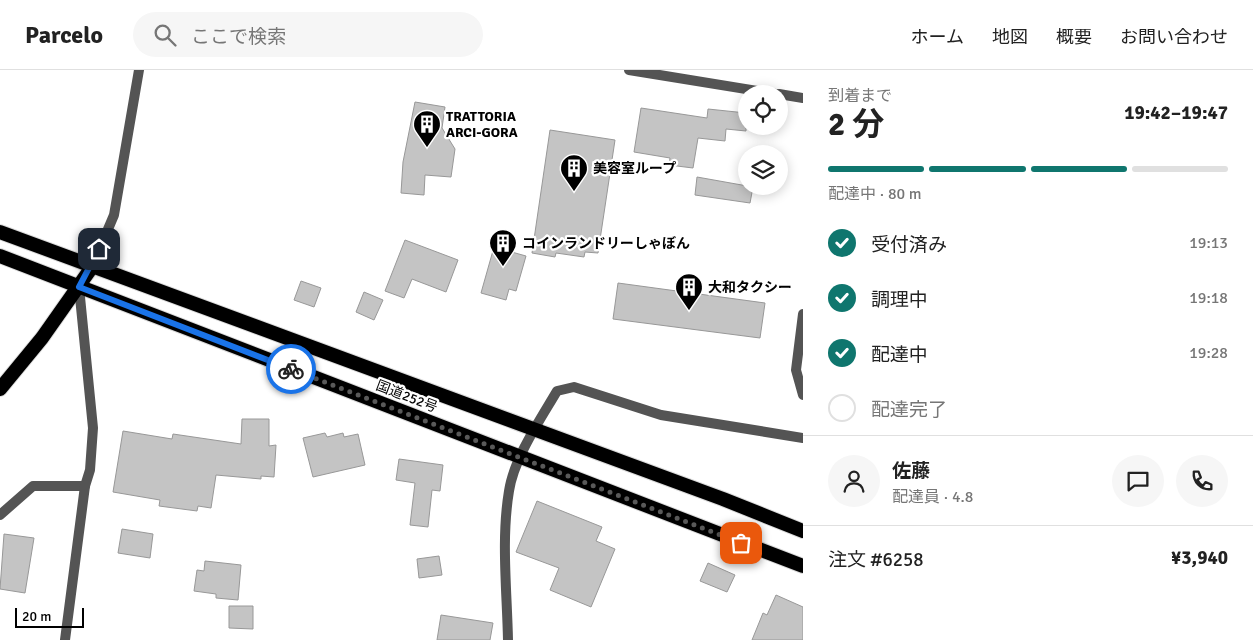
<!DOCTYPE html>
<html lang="ja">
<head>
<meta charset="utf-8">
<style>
  body { margin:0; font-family:Signika,"Noto Sans JP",sans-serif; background:#f6f6f6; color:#222; height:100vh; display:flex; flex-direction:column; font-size:19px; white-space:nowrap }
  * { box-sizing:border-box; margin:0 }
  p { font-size:16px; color:#767676 }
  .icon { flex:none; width:28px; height:28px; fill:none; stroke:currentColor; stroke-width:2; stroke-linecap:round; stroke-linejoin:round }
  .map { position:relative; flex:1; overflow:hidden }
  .details { display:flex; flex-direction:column; background:#fff; width:450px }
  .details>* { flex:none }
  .buttons { position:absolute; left:738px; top:15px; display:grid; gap:10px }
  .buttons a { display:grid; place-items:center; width:50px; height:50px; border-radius:50%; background:#fff; box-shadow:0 2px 12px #0003; font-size:25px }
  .scale { position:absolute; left:15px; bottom:12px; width:69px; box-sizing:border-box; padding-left:5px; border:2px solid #000; border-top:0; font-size:14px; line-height:18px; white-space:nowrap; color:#000; -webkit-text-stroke:4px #fff; paint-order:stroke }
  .pin { position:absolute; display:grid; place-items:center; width:42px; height:42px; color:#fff; margin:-21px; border-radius:10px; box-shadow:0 2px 8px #0006 }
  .courier { position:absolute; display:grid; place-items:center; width:50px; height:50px; margin:-25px; border:4px solid #1a73e8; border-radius:50%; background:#fff; color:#222; box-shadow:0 1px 6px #0007 }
  .head em { font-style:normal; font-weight:700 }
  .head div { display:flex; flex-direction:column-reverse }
  .head { display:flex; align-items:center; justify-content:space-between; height:85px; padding:0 25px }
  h1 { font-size:32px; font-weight:700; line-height:38px }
  .bar { display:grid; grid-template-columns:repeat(4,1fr); gap:8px 5px; align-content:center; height:60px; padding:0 25px }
  .bar i { height:6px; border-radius:4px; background:#e0e0e0 }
  .bar .selected { background:#0f766e }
  .bar p { grid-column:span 4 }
  .line { display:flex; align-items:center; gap:12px; padding:0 25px; border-top:1px solid #e0e0e0 }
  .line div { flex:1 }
  .round { display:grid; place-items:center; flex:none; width:52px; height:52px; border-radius:26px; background:#f6f6f6 }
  ol { padding:0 25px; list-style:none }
  li { display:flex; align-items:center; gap:15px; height:55px }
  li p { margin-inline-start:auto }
  li .icon { padding:5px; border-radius:50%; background:#0f766e; color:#fff; stroke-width:4 }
  li:last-child { color:#767676 }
  li i { width:28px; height:28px; border:2px solid #e0e0e0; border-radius:50% }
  header { display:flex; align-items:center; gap:30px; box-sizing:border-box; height:70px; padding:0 25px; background:#fff; border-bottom:1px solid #e0e0e0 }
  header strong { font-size:24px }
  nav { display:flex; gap:28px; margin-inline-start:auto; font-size:18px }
  .search { width:350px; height:45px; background:#f6f6f6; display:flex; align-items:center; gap:12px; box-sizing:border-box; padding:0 18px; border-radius:28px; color:#767676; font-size:19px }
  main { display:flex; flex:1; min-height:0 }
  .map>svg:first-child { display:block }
  .building { fill:#c4c4c4; stroke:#989898 }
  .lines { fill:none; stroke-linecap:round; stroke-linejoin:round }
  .trunk-casing { stroke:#dbdbdb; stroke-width:16 }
  .minor { stroke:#545454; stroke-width:10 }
  .tertiary { stroke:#545454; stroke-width:10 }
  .trunk { stroke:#000; stroke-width:14 }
  .done { stroke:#595959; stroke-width:5; stroke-dasharray:0 9 }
  .route { stroke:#1a73e8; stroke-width:6 }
  .labels { text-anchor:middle; stroke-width:4.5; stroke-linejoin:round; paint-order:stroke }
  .poi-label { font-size:14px; font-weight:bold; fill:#000; stroke:#fff; text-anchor:start }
  .street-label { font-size:14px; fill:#000; stroke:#fff }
</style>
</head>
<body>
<header>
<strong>Parcelo</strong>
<div class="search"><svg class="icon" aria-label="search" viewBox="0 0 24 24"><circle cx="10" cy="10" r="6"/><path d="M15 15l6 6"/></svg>ここで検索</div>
<nav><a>ホーム</a><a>地図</a><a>概要</a><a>お問い合わせ</a></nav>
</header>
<main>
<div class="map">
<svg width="803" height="570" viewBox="0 0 803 570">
  <rect width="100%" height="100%" fill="#fff"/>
  <g class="building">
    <polygon points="415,32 445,37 442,58 455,79 451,107 425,105 424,125 401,123 403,92"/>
    <polygon points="641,38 707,48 708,39 746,43 746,61 726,59 725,71 698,68 693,98 669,95 670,88 634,82"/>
    <polygon points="550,60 615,70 598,183 585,182 584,187 556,183 555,187 532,183"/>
    <polygon points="697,107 753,117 750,133 695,125"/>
    <polygon points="405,170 458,190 446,222 412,209 404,228 385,221"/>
    <polygon points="494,177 526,186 516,221 509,219 506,230 481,223"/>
    <polygon points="301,211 321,218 314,237 294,230"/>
    <polygon points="618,213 765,233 760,268 613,249"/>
    <polygon points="364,222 383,230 374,250 356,242"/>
    <polygon points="242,349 269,349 269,376 276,375 274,407 261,406 261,409 216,405 211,438 198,436 197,441 159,436 160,430 113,422 123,361 172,369 173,364 241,374"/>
    <polygon points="325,363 327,367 343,363 344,367 358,364 365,395 313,407 303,368"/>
    <polygon points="399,389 443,395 440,421 432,420 428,457 410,455 415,413 396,410"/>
    <polygon points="537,431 602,457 596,471 615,479 591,537 550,520 559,498 516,482"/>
    <polygon points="122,459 153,464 150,488 118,483"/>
    <polygon points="4,464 34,468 25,523 0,519"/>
    <polygon points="439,486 442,505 419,508 417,489"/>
    <polygon points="205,491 241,495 238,530 216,528 216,524 194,521 197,500 204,501"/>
    <polygon points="708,493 735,505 727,522 700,511"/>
    <polygon points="776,525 803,537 803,570 752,570 763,543 767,545"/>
    <polygon points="229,536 253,536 253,559 229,558"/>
    <polygon points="441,545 493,553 490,570 437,570"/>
  </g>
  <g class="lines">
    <g class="trunk-casing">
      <g id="trunk">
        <polyline points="0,162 723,429 803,461"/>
        <polyline points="0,186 803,496"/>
        <polyline points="0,319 42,268 92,197"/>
      </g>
    </g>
    <g class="minor">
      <polyline points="629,0 776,24"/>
      <polyline points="779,24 803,28"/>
      <polyline points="803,244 796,300 803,325"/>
      <polyline points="0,445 33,416 85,416"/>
      <path d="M 508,570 C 507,521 501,469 509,421 C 514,388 540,350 557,321 L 574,317 L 661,345 L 803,368"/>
    </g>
    <g class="tertiary">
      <polyline points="92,197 114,145 139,0"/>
      <polyline points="65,570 85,416 90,400 93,358 79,217"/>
    </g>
    <use href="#trunk" class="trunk"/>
  </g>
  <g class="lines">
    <polyline class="done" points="291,299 741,473"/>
    <polyline class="route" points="99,179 79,217 291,299"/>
  </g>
  <defs>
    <g id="building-pin" transform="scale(1.4375)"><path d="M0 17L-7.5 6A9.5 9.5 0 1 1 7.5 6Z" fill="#000" stroke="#fff"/><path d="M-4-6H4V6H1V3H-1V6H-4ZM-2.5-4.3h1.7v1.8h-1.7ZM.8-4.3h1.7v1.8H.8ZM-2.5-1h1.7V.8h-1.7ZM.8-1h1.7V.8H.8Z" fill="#fff"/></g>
  </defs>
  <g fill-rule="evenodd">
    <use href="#building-pin" x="427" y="54"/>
    <use href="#building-pin" x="574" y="98"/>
    <use href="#building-pin" x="503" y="173"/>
    <use href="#building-pin" x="689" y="217"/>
  </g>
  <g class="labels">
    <g class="poi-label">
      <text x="446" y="51">TRATTORIA<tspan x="446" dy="16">ARCI-GORA</tspan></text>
      <text x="593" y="103">美容室ループ</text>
      <text x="522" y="178">コインランドリーしゃぼん</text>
      <text x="708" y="222">大和タクシー</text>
    </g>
    <g class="street-label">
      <text transform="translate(407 326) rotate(21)" y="5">国道252号</text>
    </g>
  </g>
</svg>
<div class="buttons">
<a><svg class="icon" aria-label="locate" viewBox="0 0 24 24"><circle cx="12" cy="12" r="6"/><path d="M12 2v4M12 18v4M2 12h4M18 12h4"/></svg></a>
<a><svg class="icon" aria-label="layers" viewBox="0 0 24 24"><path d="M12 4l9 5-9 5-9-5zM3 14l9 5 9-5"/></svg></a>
</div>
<div class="scale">20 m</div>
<div class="pin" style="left:741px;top:473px;background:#ea580c"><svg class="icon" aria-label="bag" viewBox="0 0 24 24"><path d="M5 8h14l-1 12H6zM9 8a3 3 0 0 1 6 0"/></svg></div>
<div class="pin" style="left:99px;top:179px;background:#1f2937"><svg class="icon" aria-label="home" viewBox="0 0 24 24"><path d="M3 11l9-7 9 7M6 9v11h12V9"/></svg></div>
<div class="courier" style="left:291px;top:299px"><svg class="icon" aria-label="bike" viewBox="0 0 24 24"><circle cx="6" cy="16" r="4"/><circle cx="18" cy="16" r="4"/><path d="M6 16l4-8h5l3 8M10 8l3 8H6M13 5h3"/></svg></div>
</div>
<section class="details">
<div class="head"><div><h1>2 分</h1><p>到着まで</p></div><em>19:42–19:47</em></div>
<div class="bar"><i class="selected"></i><i class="selected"></i><i class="selected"></i><i></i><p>配達中 · 80 m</p></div>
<ol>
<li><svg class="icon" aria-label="check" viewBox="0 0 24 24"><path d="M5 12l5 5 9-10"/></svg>受付済み<p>19:13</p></li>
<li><svg class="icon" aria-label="check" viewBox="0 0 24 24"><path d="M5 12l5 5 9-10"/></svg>調理中<p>19:18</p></li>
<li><svg class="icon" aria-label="check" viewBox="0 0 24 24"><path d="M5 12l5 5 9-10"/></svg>配達中<p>19:28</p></li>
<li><i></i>配達完了</li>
</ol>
<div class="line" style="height:90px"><a class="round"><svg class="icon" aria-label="person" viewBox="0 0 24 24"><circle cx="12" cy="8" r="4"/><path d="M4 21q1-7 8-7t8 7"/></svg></a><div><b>佐藤</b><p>配達員 · 4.8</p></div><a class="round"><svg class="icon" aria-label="chat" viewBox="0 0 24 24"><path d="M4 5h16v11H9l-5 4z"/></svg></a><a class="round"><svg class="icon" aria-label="phone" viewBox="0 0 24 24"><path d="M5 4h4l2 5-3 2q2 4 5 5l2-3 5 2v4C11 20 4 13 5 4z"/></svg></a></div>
<div class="line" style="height:65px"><div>注文 #6258</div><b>¥3,940</b></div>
</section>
</main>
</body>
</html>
